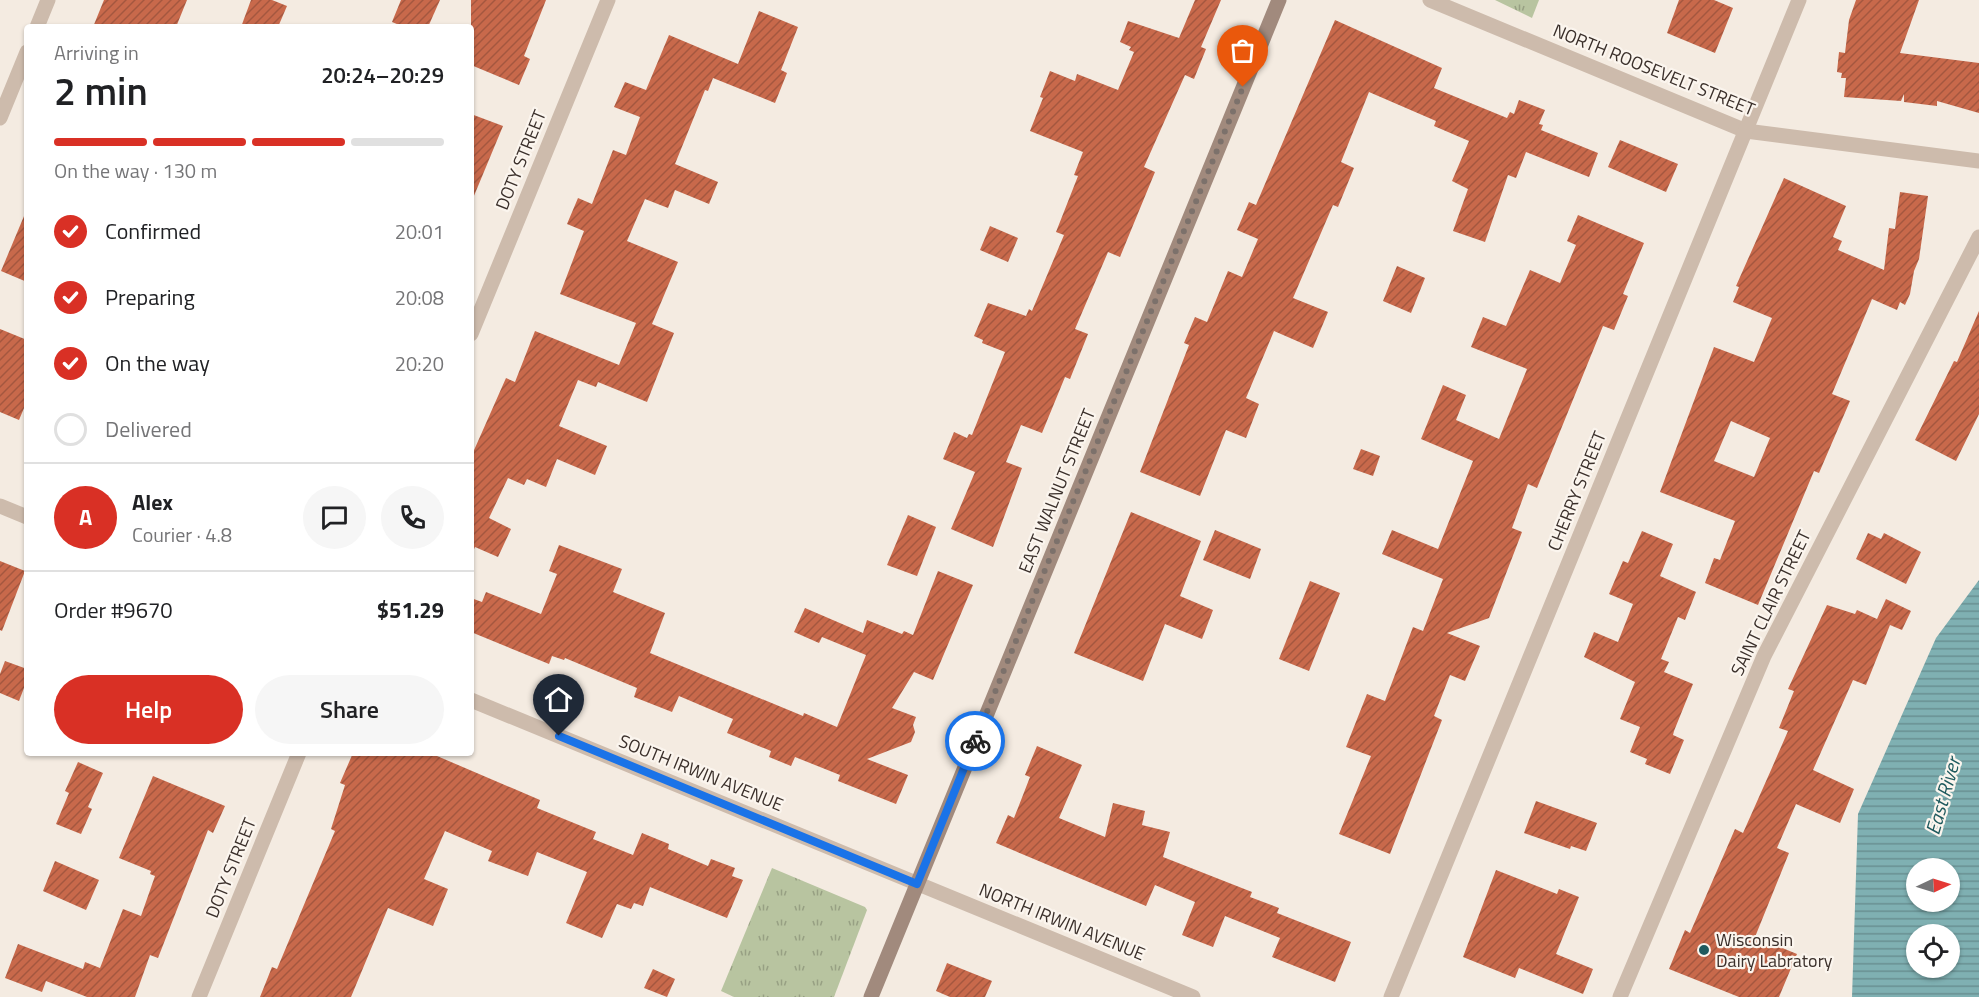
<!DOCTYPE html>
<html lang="en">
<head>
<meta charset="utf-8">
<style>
  body { margin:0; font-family:"Titillium Web",sans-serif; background:#f6f6f6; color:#202124; height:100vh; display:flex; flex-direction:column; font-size:22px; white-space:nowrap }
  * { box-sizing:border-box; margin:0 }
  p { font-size:20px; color:#757577 }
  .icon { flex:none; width:33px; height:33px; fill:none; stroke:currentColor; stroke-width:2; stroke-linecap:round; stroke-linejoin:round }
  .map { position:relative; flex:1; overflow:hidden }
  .sheet { position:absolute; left:24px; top:24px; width:450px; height:732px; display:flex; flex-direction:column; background:#fff; border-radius:6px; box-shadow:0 2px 4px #0004 }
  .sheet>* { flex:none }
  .needle { width:39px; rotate:86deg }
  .fabs { position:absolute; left:1906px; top:858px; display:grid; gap:12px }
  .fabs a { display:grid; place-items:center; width:54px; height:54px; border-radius:50%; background:#fff; box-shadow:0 2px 4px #0004; font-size:30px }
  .pin { position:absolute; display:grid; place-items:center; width:51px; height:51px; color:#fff; margin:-62px -26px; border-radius:50% 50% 50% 0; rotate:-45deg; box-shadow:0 0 6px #0007 }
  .pin .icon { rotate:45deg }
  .courier { position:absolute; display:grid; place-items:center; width:60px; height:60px; margin:-30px; border:4px solid #1a73e8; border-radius:50%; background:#fff; color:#222; box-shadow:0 2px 8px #0007 }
  .head em { font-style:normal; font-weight:600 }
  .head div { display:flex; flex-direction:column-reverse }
  .head { display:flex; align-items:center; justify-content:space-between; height:102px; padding:0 30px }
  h1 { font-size:39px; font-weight:600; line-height:45px }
  .bar { display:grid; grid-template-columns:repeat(4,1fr); gap:9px 6px; align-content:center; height:72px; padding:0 30px }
  .bar i { height:8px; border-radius:4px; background:#e0e0e0 }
  .bar .on { background:#d93025 }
  .bar p { grid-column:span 4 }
  .line { display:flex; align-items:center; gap:15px; padding:0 30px; border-top:2px solid #e0e0e0 }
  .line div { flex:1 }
  .round { display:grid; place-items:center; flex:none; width:63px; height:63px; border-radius:32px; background:#f6f6f6 }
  ol { padding:0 30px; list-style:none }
  li { display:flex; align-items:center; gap:18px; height:66px }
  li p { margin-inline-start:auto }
  li .icon { padding:6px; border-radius:50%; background:#d93025; color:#fff; stroke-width:4 }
  li:last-child { color:#757577 }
  li i { width:33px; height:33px; border:3px solid #e0e0e0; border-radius:50% }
  .primary-button { display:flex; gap:12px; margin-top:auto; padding:12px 30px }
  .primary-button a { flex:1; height:69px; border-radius:36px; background:#d93025; color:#fff; font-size:24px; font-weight:600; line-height:69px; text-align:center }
  .primary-button a+a { background:#f6f6f6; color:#202124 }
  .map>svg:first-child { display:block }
  .grass { fill:url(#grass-tufts) }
  .water { fill:url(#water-rules); fill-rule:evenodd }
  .building { fill:url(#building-hatch); fill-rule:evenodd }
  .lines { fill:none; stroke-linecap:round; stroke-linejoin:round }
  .street { stroke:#cdbbac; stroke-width:15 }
  .secondary { stroke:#a18a7d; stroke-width:15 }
  .done { stroke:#7c716b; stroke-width:6; stroke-dasharray:0 10.8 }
  .route { stroke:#1a73e8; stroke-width:8 }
  .poi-dot { fill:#1f5a5e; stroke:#fbf5ee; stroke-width:2 }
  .labels { text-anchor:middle; stroke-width:4.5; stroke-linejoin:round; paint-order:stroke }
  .street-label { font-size:18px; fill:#3b302b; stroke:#fbf5ee }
  .poi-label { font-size:18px; fill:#3b302b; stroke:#fbf5ee; text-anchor:start }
  .water-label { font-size:20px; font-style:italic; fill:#1f5a5e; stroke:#fbf5ee }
</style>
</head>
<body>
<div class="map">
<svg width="1979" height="997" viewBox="0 0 1979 997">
  <defs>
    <pattern id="grass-tufts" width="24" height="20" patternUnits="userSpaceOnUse" patternTransform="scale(1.5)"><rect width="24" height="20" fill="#b8c4a0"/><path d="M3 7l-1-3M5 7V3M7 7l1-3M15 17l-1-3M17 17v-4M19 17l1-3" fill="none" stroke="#97a083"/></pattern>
    <pattern id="water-rules" width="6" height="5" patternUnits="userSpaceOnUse" patternTransform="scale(1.5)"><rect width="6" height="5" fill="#7fb0b2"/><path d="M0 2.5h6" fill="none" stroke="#699091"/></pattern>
    <pattern id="building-hatch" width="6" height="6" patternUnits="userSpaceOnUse" patternTransform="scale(1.5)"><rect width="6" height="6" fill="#c8694b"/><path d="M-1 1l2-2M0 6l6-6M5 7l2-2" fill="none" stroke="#a4573f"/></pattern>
  </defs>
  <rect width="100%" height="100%" fill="#f4ebe1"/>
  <g class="grass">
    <polygon points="1495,0 1539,0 1532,18"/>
    <polygon points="772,868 865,907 867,910 834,997 734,997 721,991"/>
  </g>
  <path class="water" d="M 1979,580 L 1979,997 L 1852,997 L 1858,814 L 1936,638 ZM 1917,868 L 1950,868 L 1950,902 L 1917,902 ZM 1917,934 L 1950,934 L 1950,968 L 1917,968 Z"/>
  <g class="building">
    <polygon points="104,0 187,0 176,27 93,27"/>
    <polygon points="251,0 272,0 287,6 278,27 241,27"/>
    <polygon points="401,0 440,0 428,27 404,27 392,22"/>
    <polygon points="471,0 546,0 524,56 530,59 519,85 471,65"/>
    <polygon points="1195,0 1221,0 1201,47 1206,49 1194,79 1185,75 1144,167 1155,172 1120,257 1108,252 1075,329 1088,334 1070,379 1065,377 1042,433 1021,425 1006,462 1022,468 993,547 951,529 975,472 943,459 954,432 967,438 969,434 972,435 1005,352 982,343 983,340 974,336 988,303 1026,316 1029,309 1032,311 1064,235 1056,232 1078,176 1074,175 1083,152 1030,131 1043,98 1040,97 1050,71 1075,81 1077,74 1118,90 1134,52 1129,50 1131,47 1120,42 1128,21 1179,38"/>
    <polygon points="1679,0 1714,0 1733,8 1715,53 1667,33"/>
    <polygon points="1856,0 1919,0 1900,53 1979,63 1979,113 1937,101 1937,106 1904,102 1904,94 1901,101 1844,97 1846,78 1841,78 1842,73 1837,72 1839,52 1845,53 1849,20"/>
    <polygon points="759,11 798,27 781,70 787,73 775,103 713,78 708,91 705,90 675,164 718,182 709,204 675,190 668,208 645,199 627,241 678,262 652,324 674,333 647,402 598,382 596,387 578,380 559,426 607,446 595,475 557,459 546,487 527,479 524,485 508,478 489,518 511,529 498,557 475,547 471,556 471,457 506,378 515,382 535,331 619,365 636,323 560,294 584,231 567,224 578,198 592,204 613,150 626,155 640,117 614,107 625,82 646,90 669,35 738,64"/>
    <polygon points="1335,20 1442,68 1434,88 1507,118 1510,112 1514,114 1519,100 1545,110 1539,124 1543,125 1541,130 1598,153 1589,177 1526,152 1516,178 1508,175 1485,242 1453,231 1468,189 1452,181 1469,141 1434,126 1436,121 1369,92 1341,162 1354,168 1338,207 1333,205 1293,298 1328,312 1313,348 1274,331 1246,398 1259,404 1246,438 1226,430 1200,496 1140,472 1189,345 1184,343 1195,317 1207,322 1228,271 1242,277 1258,239 1237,230 1249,202 1256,205"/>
    <polygon points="471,114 503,126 471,203"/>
    <polygon points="1620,140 1678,164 1666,192 1608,167"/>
    <path d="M 1784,178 L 1846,206 L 1833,237 L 1842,241 L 1838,250 L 1884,270 L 1889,228 L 1895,229 L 1900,192 L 1928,196 L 1919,259 L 1914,271 L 1910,294 L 1905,305 L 1900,302 L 1897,310 L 1872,299 L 1832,394 L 1850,401 L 1819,473 L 1814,471 L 1758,605 L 1705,583 L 1714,558 L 1720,560 L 1735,521 L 1660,492 L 1714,347 L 1754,362 L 1772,318 L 1733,302 L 1739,287 L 1736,286 ZM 1731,421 L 1770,438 L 1754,477 L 1714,461 Z"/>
    <polygon points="27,209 27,282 1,271"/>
    <polygon points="1578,215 1644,243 1623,294 1628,296 1614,330 1603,326 1537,488 1528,484 1512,528 1522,532 1489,618 1447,633 1480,646 1465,681 1450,675 1434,716 1442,720 1390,854 1339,834 1371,756 1346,747 1367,694 1385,701 1413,627 1423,631 1443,579 1382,554 1392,530 1438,549 1473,461 1421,439 1443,385 1466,395 1456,420 1499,439 1527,369 1471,347 1483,317 1506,326 1530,270 1560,283 1576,245 1567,241"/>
    <polygon points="990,226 1018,238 1008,262 980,250"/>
    <polygon points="1397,266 1425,278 1411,313 1383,301"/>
    <polygon points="1979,311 1979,414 1956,461 1915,440 1954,361 1957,362"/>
    <polygon points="0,329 27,340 27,401 19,420 0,412"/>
    <polygon points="1361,449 1380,456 1373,476 1353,469"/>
    <polygon points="1131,512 1201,541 1180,596 1213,610 1202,639 1165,624 1143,681 1074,653"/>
    <polygon points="908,515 936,527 917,576 887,565"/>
    <polygon points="1215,530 1261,549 1250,579 1203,560"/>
    <polygon points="1642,531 1673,544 1660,576 1696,592 1685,620 1678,617 1661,659 1669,662 1664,672 1693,684 1674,731 1673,735 1684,740 1670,774 1645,764 1647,759 1630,752 1640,727 1620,719 1635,682 1584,657 1594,632 1618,642 1633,604 1609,594 1623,561 1628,563"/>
    <polygon points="1868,533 1881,539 1884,533 1921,552 1906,584 1856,559"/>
    <polygon points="559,545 622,569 613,592 665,613 650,653 803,716 804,713 837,727 866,655 822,637 819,643 794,632 805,608 863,633 867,620 902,634 904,631 913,635 938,571 973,585 933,680 914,672 892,708 916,717 913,725 915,732 911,742 867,759 908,775 896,804 838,781 840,775 795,757 791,766 769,757 771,751 727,733 733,719 679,696 672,712 634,697 637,688 565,658 564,660 552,656 549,664 471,632 471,598 482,602 486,592 541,614 557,574 549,571"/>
    <polygon points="0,561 25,571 2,631 0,630"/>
    <polygon points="1310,581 1340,593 1309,671 1279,659"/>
    <polygon points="1886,599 1911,611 1902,630 1890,625 1866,685 1853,680 1813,770 1854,789 1840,823 1796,804 1777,848 1789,853 1755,937 1797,954 1779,997 1739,997 1669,969 1685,930 1690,933 1735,829 1743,833 1771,770 1788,731 1779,728 1794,691 1788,689 1827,605 1855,614 1857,610 1877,619"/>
    <polygon points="5,661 27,669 27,680 19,701 0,693 0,674"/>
    <polygon points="1037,746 1082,765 1059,818 1105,837 1113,803 1145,811 1142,825 1170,832 1163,857 1252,892 1250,897 1279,908 1277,913 1351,942 1335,982 1272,957 1280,938 1225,916 1213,947 1182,935 1195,902 1155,885 1146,906 996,843 1008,815 1014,818 1030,777 1025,775"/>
    <polygon points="353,753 430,753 540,800 537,808 596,832 593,839 633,855 642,833 669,844 668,849 708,866 711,859 735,868 732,876 743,880 727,918 650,887 643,906 634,903 631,909 617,904 602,938 566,923 587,872 537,852 528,876 488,861 492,851 445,831 424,879 448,889 433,926 388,908 351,997 260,997 272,967 277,969 335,831 331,829 345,785 340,783"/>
    <polygon points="78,762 103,773 88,807 92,809 81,834 56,824 69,793 65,791"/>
    <polygon points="153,776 225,806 213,833 208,830 158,958 150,955 135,997 87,997 46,981 42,992 5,978 18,944 83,969 85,962 100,968 123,909 141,916 155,876 150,874 151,871 119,858"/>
    <polygon points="1536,801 1597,823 1586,851 1571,846 1570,849 1524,833"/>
    <polygon points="55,861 99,880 86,910 43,891"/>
    <polygon points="1496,870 1557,894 1559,889 1579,897 1556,954 1593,969 1583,994 1519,968 1515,978 1463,957"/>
    <polygon points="947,963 992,981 985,997 950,997 936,991"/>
    <polygon points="653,969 675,979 667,997 644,988"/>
  </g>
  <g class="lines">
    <g class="street">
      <polyline points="1430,0 1746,131 1979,161"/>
      <polyline points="37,27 48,0"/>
      <polyline points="0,118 27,52"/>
      <polyline points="471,334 608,0"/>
      <polyline points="0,506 27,517"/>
      <polyline points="471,700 1193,997"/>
      <polyline points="199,997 299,753"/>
      <polyline points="1391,997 1799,0"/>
      <polyline points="1620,997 1764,656 1979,237"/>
    </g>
    <polyline class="secondary" points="871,997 1279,0"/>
  </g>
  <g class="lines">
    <polyline class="done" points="975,741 1243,87"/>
    <polyline class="route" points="559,736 917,884 975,741"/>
  </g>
  <circle class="poi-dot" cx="1704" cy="950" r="6"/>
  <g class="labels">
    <g class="street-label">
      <text transform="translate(1654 70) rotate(22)" y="6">NORTH ROOSEVELT STREET</text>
      <text transform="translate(521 160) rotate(-68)" y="6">DOTY STREET</text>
      <text transform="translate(1057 491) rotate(-68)" y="6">EAST WALNUT STREET</text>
      <text transform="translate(1577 491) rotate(-68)" y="6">CHERRY STREET</text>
      <text transform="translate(1771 603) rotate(-64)" y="6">SAINT CLAIR STREET</text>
      <text transform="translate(701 773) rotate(22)" y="6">SOUTH IRWIN AVENUE</text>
      <text transform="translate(231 868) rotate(-68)" y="6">DOTY STREET</text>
      <text transform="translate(1062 922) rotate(22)" y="6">NORTH IRWIN AVENUE</text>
    </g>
    <g class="poi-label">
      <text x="1716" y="946">Wisconsin<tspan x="1716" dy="21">Dairy Labratory</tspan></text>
    </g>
    <g class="water-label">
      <text transform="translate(1943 796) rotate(-74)" y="7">East River</text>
    </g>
  </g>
</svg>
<div class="fabs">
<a><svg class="needle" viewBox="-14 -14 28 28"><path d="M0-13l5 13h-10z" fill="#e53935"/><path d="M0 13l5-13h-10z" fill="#757577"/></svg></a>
<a><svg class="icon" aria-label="locate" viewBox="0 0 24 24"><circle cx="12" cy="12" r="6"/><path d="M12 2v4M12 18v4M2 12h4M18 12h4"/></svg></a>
</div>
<div class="pin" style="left:1243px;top:87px;background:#ea580c"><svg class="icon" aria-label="bag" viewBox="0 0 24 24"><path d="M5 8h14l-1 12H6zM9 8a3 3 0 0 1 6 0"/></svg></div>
<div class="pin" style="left:559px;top:736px;background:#1f2937"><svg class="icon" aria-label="home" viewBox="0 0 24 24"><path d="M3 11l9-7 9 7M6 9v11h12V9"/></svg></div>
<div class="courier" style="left:975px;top:741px"><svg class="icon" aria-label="bike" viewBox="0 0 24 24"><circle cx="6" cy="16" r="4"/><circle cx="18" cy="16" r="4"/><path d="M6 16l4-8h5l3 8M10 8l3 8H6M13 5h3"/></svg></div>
<section class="sheet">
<div class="head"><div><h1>2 min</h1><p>Arriving in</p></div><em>20:24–20:29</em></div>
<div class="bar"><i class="on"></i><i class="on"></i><i class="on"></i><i></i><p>On the way · 130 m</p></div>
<ol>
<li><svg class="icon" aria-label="check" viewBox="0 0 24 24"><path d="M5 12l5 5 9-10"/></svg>Confirmed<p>20:01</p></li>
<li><svg class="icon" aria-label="check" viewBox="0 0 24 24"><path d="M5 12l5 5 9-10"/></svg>Preparing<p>20:08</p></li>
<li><svg class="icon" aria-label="check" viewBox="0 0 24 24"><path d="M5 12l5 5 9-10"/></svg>On the way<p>20:20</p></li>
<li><i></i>Delivered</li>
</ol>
<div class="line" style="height:108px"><b class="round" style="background:#d93025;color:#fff">A</b><div><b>Alex</b><p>Courier · 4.8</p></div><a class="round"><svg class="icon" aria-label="chat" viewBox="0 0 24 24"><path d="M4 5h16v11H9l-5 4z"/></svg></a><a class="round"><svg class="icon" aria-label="phone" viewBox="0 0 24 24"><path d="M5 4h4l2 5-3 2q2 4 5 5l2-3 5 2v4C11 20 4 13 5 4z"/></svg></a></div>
<div class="line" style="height:78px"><div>Order #9670</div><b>$51.29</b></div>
<div class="primary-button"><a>Help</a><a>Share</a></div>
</section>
</div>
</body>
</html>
